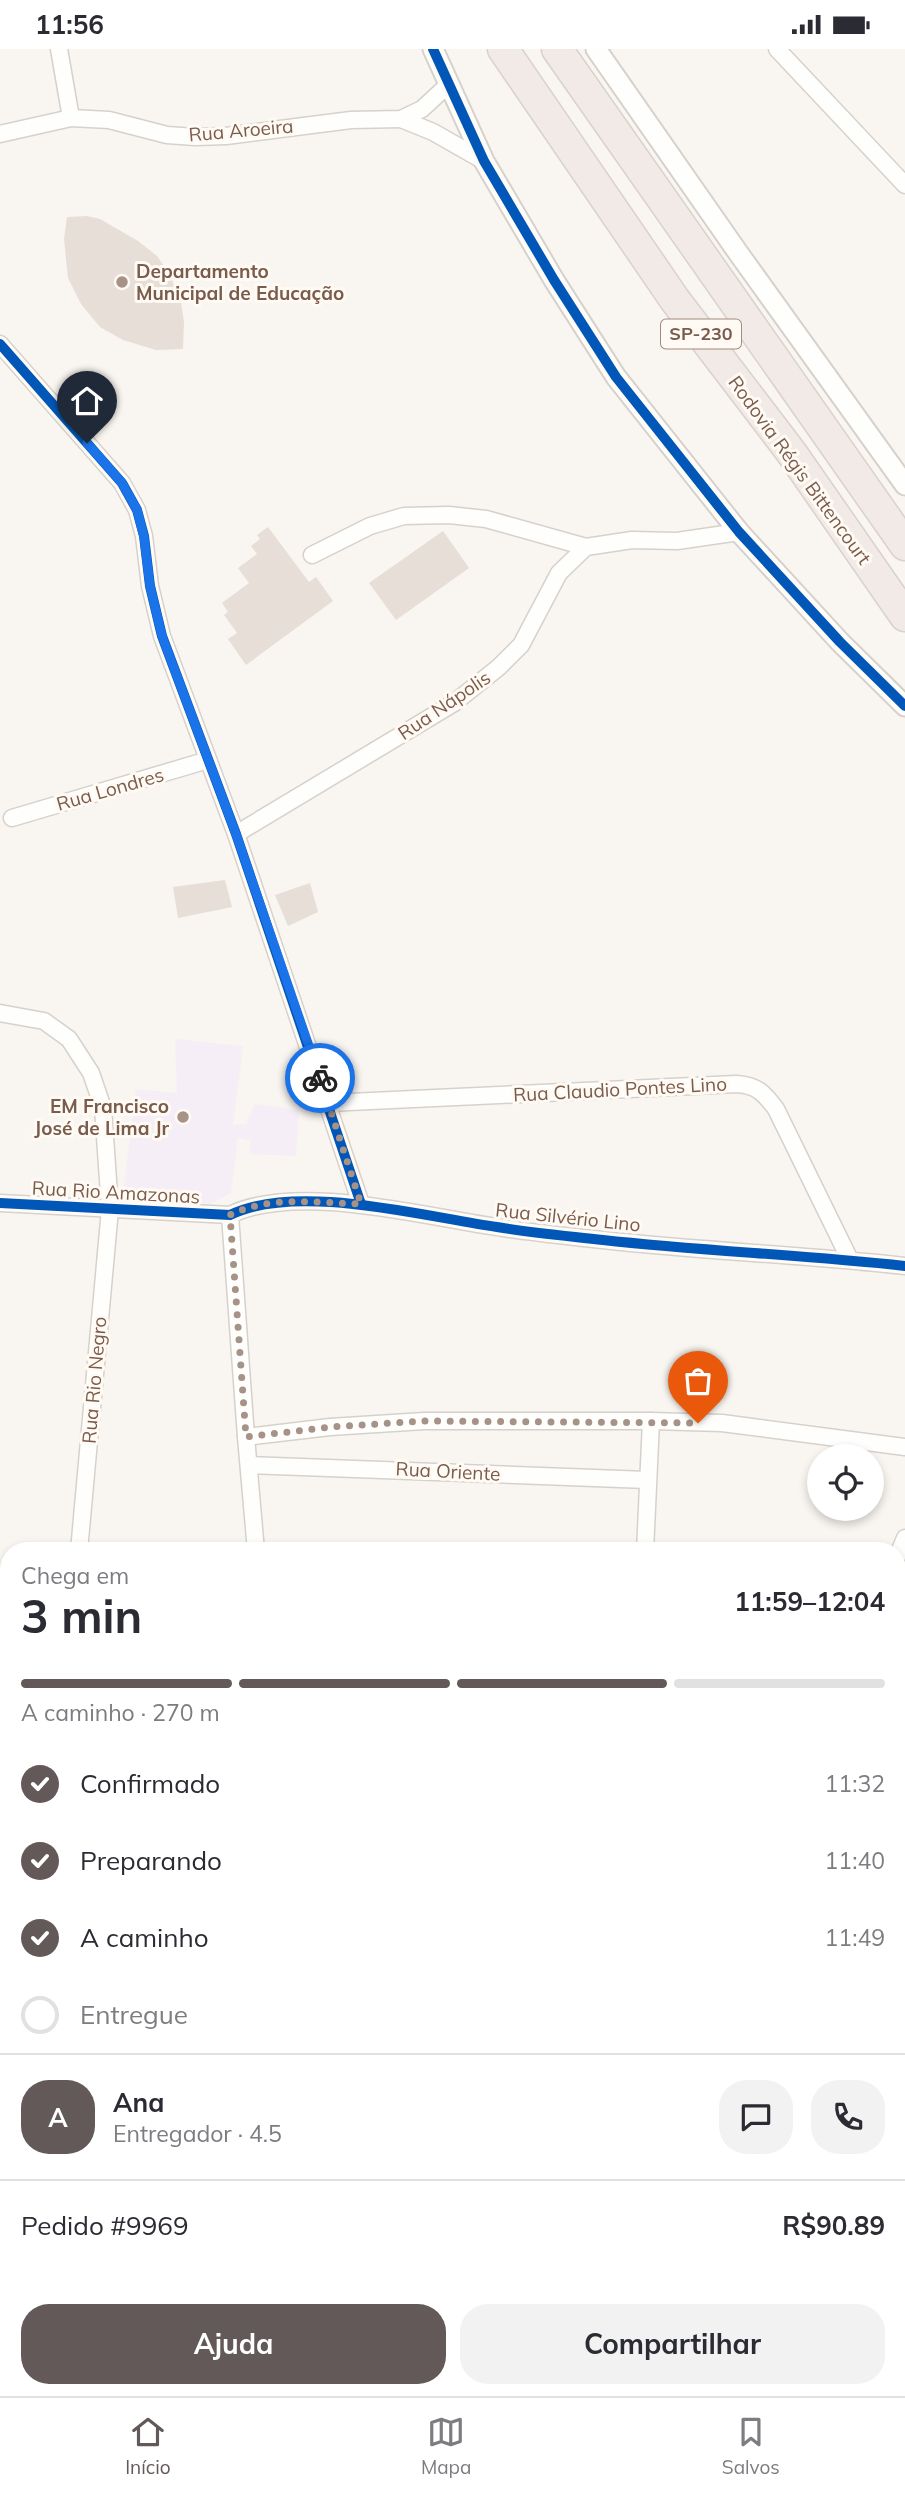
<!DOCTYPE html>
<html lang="pt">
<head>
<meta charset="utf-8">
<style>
  body { margin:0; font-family:Mulish,sans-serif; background:#f2f2f3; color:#2b2b33; height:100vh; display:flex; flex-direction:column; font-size:26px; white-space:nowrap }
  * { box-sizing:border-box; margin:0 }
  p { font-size:23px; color:#7c7c81 }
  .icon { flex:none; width:38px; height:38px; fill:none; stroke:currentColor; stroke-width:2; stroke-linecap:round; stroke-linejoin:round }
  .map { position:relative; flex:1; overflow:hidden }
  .sheet { position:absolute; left:0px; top:1493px; width:906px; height:856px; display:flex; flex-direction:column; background:#fff; border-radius:28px 28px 0 0; box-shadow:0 4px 10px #0003 }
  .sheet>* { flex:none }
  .controls { position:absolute; left:807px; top:1395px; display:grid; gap:14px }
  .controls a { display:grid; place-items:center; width:77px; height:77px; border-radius:50%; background:#fff; box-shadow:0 4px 10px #0003; font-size:35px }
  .pin { position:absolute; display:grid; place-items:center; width:60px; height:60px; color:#fff; margin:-72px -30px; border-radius:50% 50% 50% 0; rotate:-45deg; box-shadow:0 0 7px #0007 }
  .pin .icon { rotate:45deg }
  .courier { position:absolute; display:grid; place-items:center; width:70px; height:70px; margin:-35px; border:5px solid #1a73e8; border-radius:50%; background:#fff; color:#222; box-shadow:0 2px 9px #0007 }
  .headline em { font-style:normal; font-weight:700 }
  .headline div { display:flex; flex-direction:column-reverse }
  .headline { display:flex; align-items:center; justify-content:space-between; height:119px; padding:0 21px }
  h1 { font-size:46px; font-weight:700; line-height:52px }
  .bar { display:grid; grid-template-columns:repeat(4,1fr); gap:10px 7px; align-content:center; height:84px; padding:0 21px }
  .bar i { height:9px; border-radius:5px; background:#e1e1e2 }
  .bar .on { background:#625958 }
  .bar p { grid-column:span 4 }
  .line { display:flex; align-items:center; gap:18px; padding:0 21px; border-top:2px solid #e1e1e2 }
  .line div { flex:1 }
  .round { display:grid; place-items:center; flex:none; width:74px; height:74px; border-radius:28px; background:#f2f2f3 }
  ol { padding:0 21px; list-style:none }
  li { display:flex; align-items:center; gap:21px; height:77px }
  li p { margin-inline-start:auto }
  li .icon { padding:7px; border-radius:50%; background:#625958; color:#fff; stroke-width:4 }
  li:last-child { color:#7c7c81 }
  li i { width:38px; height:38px; border:4px solid #e1e1e2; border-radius:50% }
  .cta { display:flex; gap:14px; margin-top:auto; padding:14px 21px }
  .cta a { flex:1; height:80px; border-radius:28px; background:#625958; color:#fff; font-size:28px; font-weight:700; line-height:80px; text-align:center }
  .cta a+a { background:#f2f2f3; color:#2b2b33 }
  .status { display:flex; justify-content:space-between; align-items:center; height:49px; padding:0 35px; background:#fff; direction:ltr }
  .status svg { height:19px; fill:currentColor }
  .tabs { display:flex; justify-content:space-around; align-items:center; height:98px; border-top:2px solid #e1e1e2; background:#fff; font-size:19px; color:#7c7c81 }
  .tabs a { display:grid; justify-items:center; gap:4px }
  .tabs .on { color:#625958 }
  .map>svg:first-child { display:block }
  .education { fill:#f6eef6 }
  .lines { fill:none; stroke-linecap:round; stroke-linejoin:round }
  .stream { stroke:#d0e8ea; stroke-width:5 }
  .building { fill:#e6ded7 }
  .minor-casing { stroke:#d7d1cb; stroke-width:19 }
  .tertiary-casing { stroke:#d7d1cb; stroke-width:23 }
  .motorway-casing { stroke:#dad1cc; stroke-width:33 }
  .minor { stroke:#fefefd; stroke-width:16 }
  .tertiary { stroke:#fefefd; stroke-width:19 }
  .motorway { stroke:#f2eae7; stroke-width:30 }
  .cycleway-casing { stroke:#fffaf3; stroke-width:15 }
  .cycleway { stroke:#0057b8; stroke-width:10 }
  .done { stroke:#a69286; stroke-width:7; stroke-dasharray:0 12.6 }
  .route { stroke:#1a73e8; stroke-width:9 }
  .poi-dot { fill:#a69286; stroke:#fffaf3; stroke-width:2.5 }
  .labels { text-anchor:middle; stroke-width:6; stroke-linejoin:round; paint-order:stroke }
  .shield { fill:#fffaf3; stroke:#a28b7f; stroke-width:2 }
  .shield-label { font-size:18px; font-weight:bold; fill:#7a5c4d }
  .street-label { font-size:19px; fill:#7a5c4d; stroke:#fffaf3 }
  .poi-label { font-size:19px; font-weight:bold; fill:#7a5c4d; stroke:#fffaf3; text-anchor:start }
</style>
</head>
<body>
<div class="status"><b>11:56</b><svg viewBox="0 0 49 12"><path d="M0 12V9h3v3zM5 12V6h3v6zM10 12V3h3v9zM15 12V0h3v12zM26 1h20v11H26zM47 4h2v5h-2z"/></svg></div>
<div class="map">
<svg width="905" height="2347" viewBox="0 0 905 2347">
  <rect width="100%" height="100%" fill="#f9f5f0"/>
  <polygon class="education" points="175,990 243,997 233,1076 246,1075 255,1055 299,1061 296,1107 249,1105 251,1092 238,1089 231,1144 210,1155 123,1146 136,1040 177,1044"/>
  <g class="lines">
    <g class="stream">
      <polyline points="898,1946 905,1946"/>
      <polyline points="0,2103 9,2100"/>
    </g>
  </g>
  <g class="building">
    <polygon points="87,167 100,170 138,192 157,207 169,224 181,253 184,273 183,300 156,301 123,291 100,278 81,255 68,229 64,190 67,168"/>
    <polygon points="268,478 309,533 316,528 333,552 246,616 228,590 237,584 224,566 228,563 222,554 249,534 238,519 257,505 251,497 260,490 257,486"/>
    <polygon points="443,482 469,519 396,571 369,534"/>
    <polygon points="225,831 232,858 178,869 173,838"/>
    <polygon points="310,834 318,863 288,877 275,846"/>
  </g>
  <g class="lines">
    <g class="minor-casing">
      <g id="minor">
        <polyline points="59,0 71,69"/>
        <polyline points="777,0 905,136"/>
        <polyline points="401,70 433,83 484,112"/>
        <polyline points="0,85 71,69 109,71 167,86 195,88 226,87 351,71 401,70 422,60 449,35"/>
        <polyline points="0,295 122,434 137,461 144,487 150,537 162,587 236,785 361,1155"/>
        <polyline points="312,506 370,477 404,467 449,466 486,470 586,498"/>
        <polyline points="12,769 208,711"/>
        <polyline points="236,785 454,654 499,618 521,596 559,524 586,498 632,491 677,492 739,483"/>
        <polyline points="0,964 44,972 69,990 91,1024 103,1059 110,1160 79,1502"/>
        <path d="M 328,1054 L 736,1035 C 757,1036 764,1044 776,1060 L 850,1211"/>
        <path d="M 0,1154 L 230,1166 C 297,1133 425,1168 497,1178 C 532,1184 568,1187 603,1191 C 703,1202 805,1206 905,1217"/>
        <polyline points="230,1166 246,1388 256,1502"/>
        <polyline points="246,1388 330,1378 424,1372 651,1372 722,1374 905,1398"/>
        <polyline points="249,1416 647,1431"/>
        <polyline points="645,1502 651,1372"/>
        <polyline points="898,1506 905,1489"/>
        <polyline points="0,1565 9,1566"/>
        <polyline points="898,1631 905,1631"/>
        <polyline points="898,1778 905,1776"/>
        <polyline points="0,2002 9,2001"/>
        <polyline points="898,2099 905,2095"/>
        <polyline points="0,2201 9,2198"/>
        <polyline points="221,2347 225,2340"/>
      </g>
    </g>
    <g class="tertiary-casing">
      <g id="tertiary">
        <polyline points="433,0 484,112 554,231 616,328 739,483 840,593 905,657"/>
        <polyline points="596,0 739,205 905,436"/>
      </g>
    </g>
    <g class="motorway-casing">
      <g id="motorway">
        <polyline points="503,0 675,251 791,403 905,567"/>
        <polyline points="557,0 905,496"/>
      </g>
    </g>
    <use href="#minor" class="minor"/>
    <use href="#tertiary" class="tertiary"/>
    <use href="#motorway" class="motorway"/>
    <g class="cycleway-casing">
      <g id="cycleway">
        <polyline points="433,0 484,112 554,231 616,328 739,483 840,593 905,657"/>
        <polyline points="0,295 122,434 137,461 144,487 150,537 162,587 236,785 361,1155"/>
        <path d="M 0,1154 L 230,1166 C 297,1133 425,1168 497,1178 C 532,1184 568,1187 603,1191 C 703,1202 805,1206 905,1217"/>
      </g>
    </g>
    <use href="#cycleway" class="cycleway"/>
  </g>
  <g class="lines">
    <path class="done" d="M 320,1029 L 361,1155 C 317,1154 270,1146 230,1166 L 246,1388 L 330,1378 L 424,1372 L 698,1374"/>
    <polyline class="route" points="87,394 122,434 137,461 144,488 150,537 162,587 236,785 320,1029"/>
  </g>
  <g class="poi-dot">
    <circle cx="122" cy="233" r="7"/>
    <circle cx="183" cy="1068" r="7"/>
  </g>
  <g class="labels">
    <rect class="shield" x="661" y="270.5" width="80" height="29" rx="5"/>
    <g class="shield-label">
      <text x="701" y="291">SP-230</text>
    </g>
    <g class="street-label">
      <text transform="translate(241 81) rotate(-5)" y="7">Rua Aroeira</text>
      <text transform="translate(800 421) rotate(54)" y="7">Rodovia Régis Bittencourt</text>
      <text transform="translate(444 656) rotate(-34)" y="7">Rua Nápolis</text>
      <text transform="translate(110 740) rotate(-16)" y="7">Rua Londres</text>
      <text transform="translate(620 1040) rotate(-3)" y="7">Rua Claudio Pontes Lino</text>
      <text transform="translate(116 1143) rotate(3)" y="7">Rua Rio Amazonas</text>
      <text transform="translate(568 1168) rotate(6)" y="7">Rua Silvério Lino</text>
      <text transform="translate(94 1331) rotate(-85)" y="7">Rua Rio Negro</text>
      <text transform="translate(448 1422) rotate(3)" y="7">Rua Oriente</text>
    </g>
    <g class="poi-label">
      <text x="136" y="229">Departamento<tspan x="136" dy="22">Municipal de Educação</tspan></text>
      <text x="169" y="1064" text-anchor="end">EM Francisco<tspan x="169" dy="22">José de Lima Jr</tspan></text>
    </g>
  </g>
</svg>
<div class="controls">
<a><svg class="icon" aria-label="locate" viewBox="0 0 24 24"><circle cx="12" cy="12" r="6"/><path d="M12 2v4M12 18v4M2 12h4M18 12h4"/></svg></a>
</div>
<div class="pin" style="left:698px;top:1374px;background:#ea580c"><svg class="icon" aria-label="bag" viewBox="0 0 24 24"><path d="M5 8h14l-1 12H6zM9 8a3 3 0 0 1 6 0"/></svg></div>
<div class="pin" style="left:87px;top:394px;background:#1f2937"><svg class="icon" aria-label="home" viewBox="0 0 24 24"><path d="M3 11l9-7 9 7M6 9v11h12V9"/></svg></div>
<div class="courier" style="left:320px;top:1029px"><svg class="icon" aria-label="bike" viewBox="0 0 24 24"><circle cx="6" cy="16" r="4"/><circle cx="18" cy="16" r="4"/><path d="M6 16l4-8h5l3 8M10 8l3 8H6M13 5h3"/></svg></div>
<section class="sheet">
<div class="headline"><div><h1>3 min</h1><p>Chega em</p></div><em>11:59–12:04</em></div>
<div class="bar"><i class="on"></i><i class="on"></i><i class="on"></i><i></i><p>A caminho · 270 m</p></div>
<ol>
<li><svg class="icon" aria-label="check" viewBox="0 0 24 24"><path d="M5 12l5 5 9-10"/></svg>Confirmado<p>11:32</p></li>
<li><svg class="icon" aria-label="check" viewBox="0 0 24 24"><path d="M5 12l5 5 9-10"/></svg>Preparando<p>11:40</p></li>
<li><svg class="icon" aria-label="check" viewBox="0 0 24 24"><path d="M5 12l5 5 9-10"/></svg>A caminho<p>11:49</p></li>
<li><i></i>Entregue</li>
</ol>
<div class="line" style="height:126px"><b class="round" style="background:#625958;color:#fff">A</b><div><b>Ana</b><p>Entregador · 4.5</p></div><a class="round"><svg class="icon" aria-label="chat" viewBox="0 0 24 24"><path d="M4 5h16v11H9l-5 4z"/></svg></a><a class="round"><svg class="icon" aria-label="phone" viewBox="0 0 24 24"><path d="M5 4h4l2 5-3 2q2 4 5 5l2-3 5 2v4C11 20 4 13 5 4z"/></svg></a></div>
<div class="line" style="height:91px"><div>Pedido #9969</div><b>R$90.89</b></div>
<div class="cta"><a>Ajuda</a><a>Compartilhar</a></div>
</section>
</div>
<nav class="tabs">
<a class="on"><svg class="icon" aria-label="home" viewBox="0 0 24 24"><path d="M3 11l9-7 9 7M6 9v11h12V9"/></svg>Início</a>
<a><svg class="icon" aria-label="map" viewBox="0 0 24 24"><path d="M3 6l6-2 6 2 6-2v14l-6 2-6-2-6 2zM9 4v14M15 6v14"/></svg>Mapa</a>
<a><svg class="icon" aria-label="saved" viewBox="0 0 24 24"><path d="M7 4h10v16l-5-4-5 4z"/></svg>Salvos</a>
</nav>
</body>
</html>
